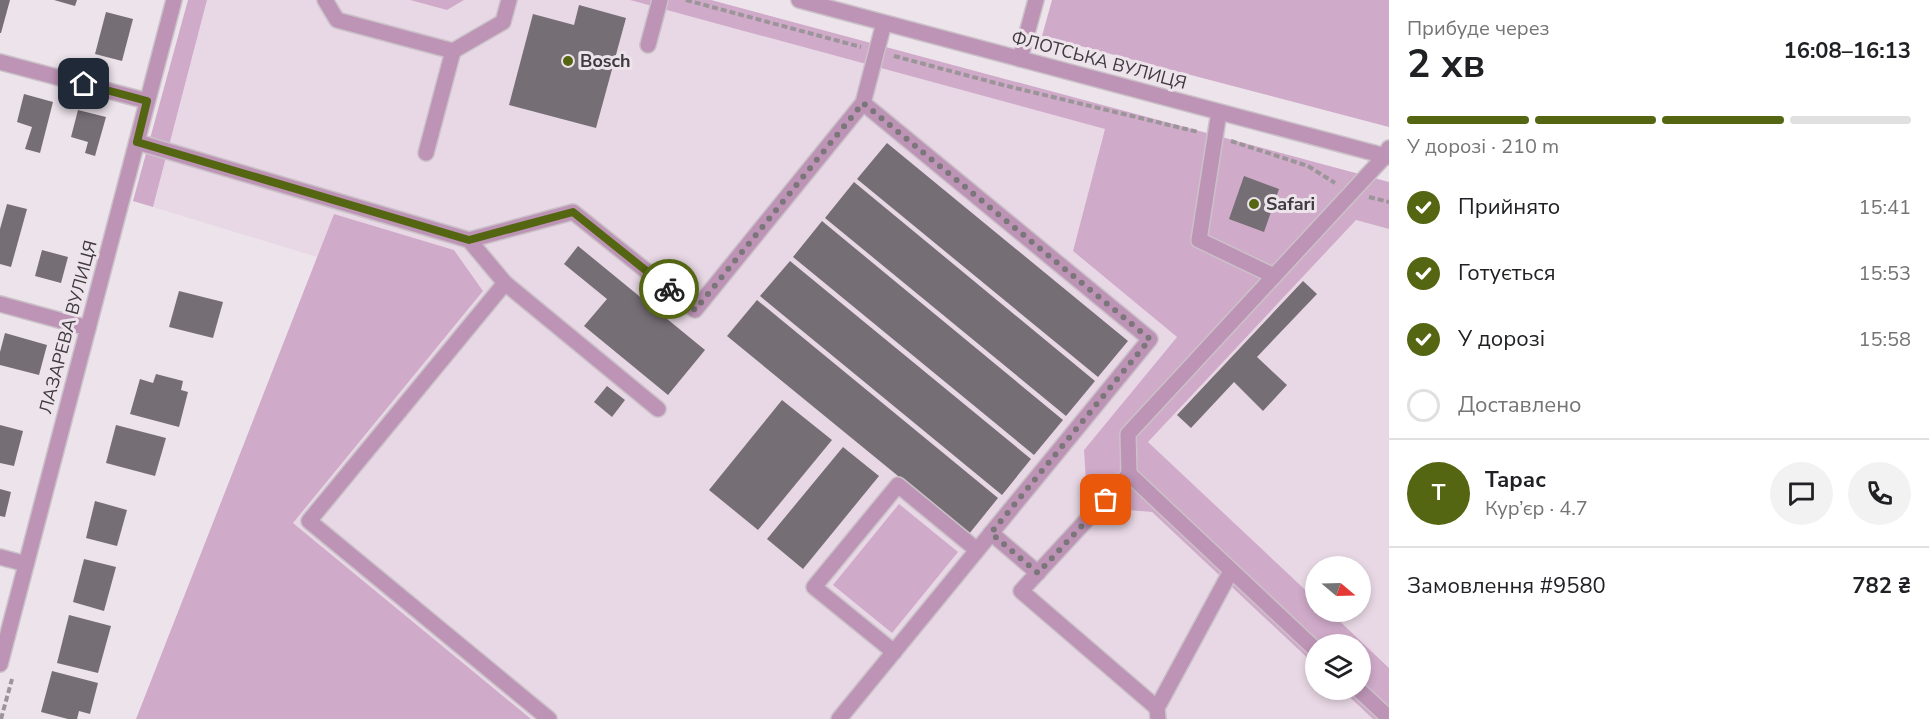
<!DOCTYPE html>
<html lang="uk">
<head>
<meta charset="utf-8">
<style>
  body { margin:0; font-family:"Nunito Sans",sans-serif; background:#f2f2f2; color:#202124; height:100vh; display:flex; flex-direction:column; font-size:22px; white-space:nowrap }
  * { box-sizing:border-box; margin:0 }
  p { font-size:20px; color:#757577 }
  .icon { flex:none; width:33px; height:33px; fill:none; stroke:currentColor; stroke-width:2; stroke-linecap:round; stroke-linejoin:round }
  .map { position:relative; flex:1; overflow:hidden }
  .panel { display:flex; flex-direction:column; background:#fff; width:540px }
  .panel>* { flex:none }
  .needle { width:39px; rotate:109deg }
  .buttons { position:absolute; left:1305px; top:556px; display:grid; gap:12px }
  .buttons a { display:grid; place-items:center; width:66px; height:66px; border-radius:50%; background:#fff; box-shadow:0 3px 9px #0003; font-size:30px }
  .pin { position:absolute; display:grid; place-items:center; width:51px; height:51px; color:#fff; margin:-26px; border-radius:12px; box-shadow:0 3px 9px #0006 }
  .courier { position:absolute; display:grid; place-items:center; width:60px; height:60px; margin:-30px; border:4px solid #546611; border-radius:50%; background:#fff; color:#222; box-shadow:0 2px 8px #0007 }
  .overview em { font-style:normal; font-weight:700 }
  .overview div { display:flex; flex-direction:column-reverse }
  .overview { display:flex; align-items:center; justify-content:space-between; height:102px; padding:0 18px }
  h1 { font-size:39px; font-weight:700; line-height:45px }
  .bar { display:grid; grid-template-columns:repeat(4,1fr); gap:9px 6px; align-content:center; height:72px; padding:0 18px }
  .bar i { height:8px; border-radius:4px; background:#e0e0e0 }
  .bar .on { background:#546611 }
  .bar p { grid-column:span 4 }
  .line { display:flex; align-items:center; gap:15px; padding:0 18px; border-top:2px solid #e0e0e0 }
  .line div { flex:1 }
  .round { display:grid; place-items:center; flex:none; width:63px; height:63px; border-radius:32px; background:#f2f2f2 }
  ol { padding:0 18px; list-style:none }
  li { display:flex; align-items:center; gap:18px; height:66px }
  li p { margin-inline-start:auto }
  li .icon { padding:6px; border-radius:50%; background:#546611; color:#fff; stroke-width:4 }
  li:last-child { color:#757577 }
  li i { width:33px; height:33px; border:3px solid #e0e0e0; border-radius:50% }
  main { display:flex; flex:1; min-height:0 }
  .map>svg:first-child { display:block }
  .built { fill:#e8d8e5 }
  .green { fill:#cfaac9 }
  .building { fill:#766e75 }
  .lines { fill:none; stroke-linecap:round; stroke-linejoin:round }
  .minor-casing { stroke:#cac2c8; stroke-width:18 }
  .path { stroke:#9b959a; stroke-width:4; stroke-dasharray:6 3; stroke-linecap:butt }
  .minor { stroke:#bd94b6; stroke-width:15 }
  .done { stroke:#7b767a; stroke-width:6; stroke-dasharray:0 10.8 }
  .route { stroke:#546611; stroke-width:8 }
  .poi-dot { fill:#546611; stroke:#ede4eb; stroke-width:2 }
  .labels { text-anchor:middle; stroke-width:6; stroke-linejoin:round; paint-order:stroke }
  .street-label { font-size:18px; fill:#3e3a3d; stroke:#ede4eb }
  .poi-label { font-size:18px; font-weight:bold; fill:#3e3a3d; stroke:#ede4eb; text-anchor:start }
</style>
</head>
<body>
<main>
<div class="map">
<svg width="1389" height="719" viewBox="0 0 1389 719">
  <rect width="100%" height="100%" fill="#ede4eb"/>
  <g class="built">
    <polygon points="207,0 410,0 447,10 464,0 630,0 1105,129 1073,251 1177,337 1084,450 1115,509 1152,512 1315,665 1316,690 1342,690 1373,719 531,719 293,523 483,291 454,250 334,214 317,257 153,207"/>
    <polygon points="1356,220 1389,229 1389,668 1330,612 1360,612 1360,567 1316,567 1315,599 1148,442"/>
  </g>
  <g class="green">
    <polygon points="188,0 207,0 153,207 133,201"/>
    <polygon points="410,0 464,0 447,10"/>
    <polygon points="630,0 711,0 1389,182 1389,229 1356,220 1148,442 1315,599 1316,612 1330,612 1389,668 1389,719 1373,719 1342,690 1360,690 1360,645 1316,645 1315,665 1152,512 1115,509 1086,482 1084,450 1177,337 1073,251 1105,129"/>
    <polygon points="1052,0 1389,0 1389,127 1042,36"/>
    <polygon points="334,214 454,250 483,291 293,523 531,719 136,719"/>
    <polygon points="899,504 958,552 892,633 833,585"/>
  </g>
  <g class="building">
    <polygon points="0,0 10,0 1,33 0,33"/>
    <polygon points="54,0 77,0 75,6"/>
    <polygon points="579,5 626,18 596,128 509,105 533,14 574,25"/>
    <polygon points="106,12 133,19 122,61 95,54"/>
    <polygon points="24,94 53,102 40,153 25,149 32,127 17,122"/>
    <polygon points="78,110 106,117 95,156 85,153 88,142 71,137"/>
    <polygon points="887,143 1128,341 1098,377 857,179"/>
    <polygon points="1244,176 1279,189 1264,232 1229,219"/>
    <polygon points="854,182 1095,381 1066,416 825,218"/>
    <polygon points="7,204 27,209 11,267 0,264 0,229"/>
    <polygon points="822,221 1063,420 1034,455 793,257"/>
    <polygon points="578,246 705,350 668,395 584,326 607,299 564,264"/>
    <polygon points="42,250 68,257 61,283 35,276"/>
    <polygon points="790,261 1031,459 1002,495 760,296"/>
    <polygon points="1303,281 1317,294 1257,357 1287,385 1263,411 1234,382 1191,428 1177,415"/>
    <polygon points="179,291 223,302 213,338 169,327"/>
    <polygon points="757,300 998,498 969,534 727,336"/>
    <polygon points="5,333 47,345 39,375 0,365 0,352"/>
    <polygon points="156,374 183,381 181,390 188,392 179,427 130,414 140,379 153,383"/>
    <polygon points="607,386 625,400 612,417 594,402"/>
    <polygon points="782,400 832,440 758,530 709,490"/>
    <polygon points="0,425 23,431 14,466 0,463"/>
    <polygon points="116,425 166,438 155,476 106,463"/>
    <polygon points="843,447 879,476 803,569 767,539"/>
    <polygon points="0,489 11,492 5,517 0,516"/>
    <polygon points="95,501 127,510 117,546 86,538"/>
    <polygon points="84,559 116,567 104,611 73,602"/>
    <polygon points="69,615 111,626 98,673 57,663"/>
    <polygon points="52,671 98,683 90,714 79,711 77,719 68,719 41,712"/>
  </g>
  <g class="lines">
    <g class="minor-casing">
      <g id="minor">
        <polyline points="325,0 337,20 453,51 503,22 509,0"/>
        <polyline points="799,0 1389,157"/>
        <polyline points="648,45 660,0"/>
        <polyline points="1020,59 1036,0"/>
        <polyline points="0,62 147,101"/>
        <polyline points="1219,112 1199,240 1274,276"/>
        <polyline points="137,142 469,240 573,212 695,310 863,103 884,23"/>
        <polyline points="426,153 453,51"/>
        <polyline points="469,240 505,283 658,409"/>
        <polyline points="505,283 309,521 549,719"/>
        <polyline points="0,304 88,328"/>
        <polyline points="1129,474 1316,650"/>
        <polyline points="991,533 1038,573"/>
        <polyline points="0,557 26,564"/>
        <polyline points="894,652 814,587 898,485 977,550"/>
        <polyline points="0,664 174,0"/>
        <polyline points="1359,690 1389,718"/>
        <polyline points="1157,708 1021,591 1129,474 1128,434 1385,156 1389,148"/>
        <polyline points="839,719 1150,339 863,103"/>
        <polyline points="1158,719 1157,708 1231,571"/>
      </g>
    </g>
    <g class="path">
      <polyline points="686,0 861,47"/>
      <polyline points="894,56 1003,85 1198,132"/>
      <polyline points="1231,141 1308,166 1335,183"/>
      <polyline points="1369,197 1389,202"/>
      <polyline points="1,719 12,679"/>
    </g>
    <use href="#minor" class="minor"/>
  </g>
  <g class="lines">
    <polyline class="done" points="669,289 695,310 863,103 1150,339 991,533 1038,573 1106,500"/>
    <polyline class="route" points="84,84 147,101 137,142 469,240 573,212 669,289"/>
  </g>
  <g class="poi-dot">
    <circle cx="568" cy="61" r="6"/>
    <circle cx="1254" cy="204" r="6"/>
  </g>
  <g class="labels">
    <g class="street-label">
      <text transform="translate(1099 60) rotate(15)" y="6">ФЛОТСЬКА ВУЛИЦЯ</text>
      <text transform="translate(68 327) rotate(-75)" y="6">ЛАЗАРЕВА ВУЛИЦЯ</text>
    </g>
    <g class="poi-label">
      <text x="580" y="67">Bosch</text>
      <text x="1266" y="210">Safari</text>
    </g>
  </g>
</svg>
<div class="buttons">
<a><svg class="needle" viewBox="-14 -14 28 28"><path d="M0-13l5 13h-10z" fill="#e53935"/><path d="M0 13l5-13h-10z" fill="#757577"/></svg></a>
<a><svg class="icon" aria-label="layers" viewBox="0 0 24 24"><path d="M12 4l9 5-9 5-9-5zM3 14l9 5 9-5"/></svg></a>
</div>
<div class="pin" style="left:1106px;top:500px;background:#ea580c"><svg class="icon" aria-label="bag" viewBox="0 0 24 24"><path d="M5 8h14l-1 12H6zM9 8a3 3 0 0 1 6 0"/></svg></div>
<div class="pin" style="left:84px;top:84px;background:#1f2937"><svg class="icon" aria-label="home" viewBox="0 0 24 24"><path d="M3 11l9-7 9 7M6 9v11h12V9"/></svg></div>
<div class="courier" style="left:669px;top:289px"><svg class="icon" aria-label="bike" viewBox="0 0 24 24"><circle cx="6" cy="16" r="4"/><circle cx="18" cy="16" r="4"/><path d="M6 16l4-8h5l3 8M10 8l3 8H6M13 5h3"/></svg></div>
</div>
<section class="panel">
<div class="overview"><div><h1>2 хв</h1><p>Прибуде через</p></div><em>16:08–16:13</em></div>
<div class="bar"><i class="on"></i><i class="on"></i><i class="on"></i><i></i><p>У дорозі · 210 m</p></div>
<ol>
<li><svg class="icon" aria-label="check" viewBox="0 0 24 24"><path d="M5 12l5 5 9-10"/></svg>Прийнято<p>15:41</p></li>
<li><svg class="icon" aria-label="check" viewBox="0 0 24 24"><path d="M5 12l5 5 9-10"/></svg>Готується<p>15:53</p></li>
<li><svg class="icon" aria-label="check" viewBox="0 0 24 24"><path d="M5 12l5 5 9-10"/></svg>У дорозі<p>15:58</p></li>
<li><i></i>Доставлено</li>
</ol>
<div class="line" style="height:108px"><b class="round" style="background:#546611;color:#fff">Т</b><div><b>Тарас</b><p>Кур’єр · 4.7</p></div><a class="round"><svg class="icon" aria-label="chat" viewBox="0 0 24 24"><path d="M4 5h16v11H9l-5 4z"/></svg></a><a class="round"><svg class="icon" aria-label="phone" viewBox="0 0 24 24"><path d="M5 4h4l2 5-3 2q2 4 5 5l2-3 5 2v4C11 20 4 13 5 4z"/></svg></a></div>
<div class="line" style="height:78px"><div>Замовлення #9580</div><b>782 ₴</b></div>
</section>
</main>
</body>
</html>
